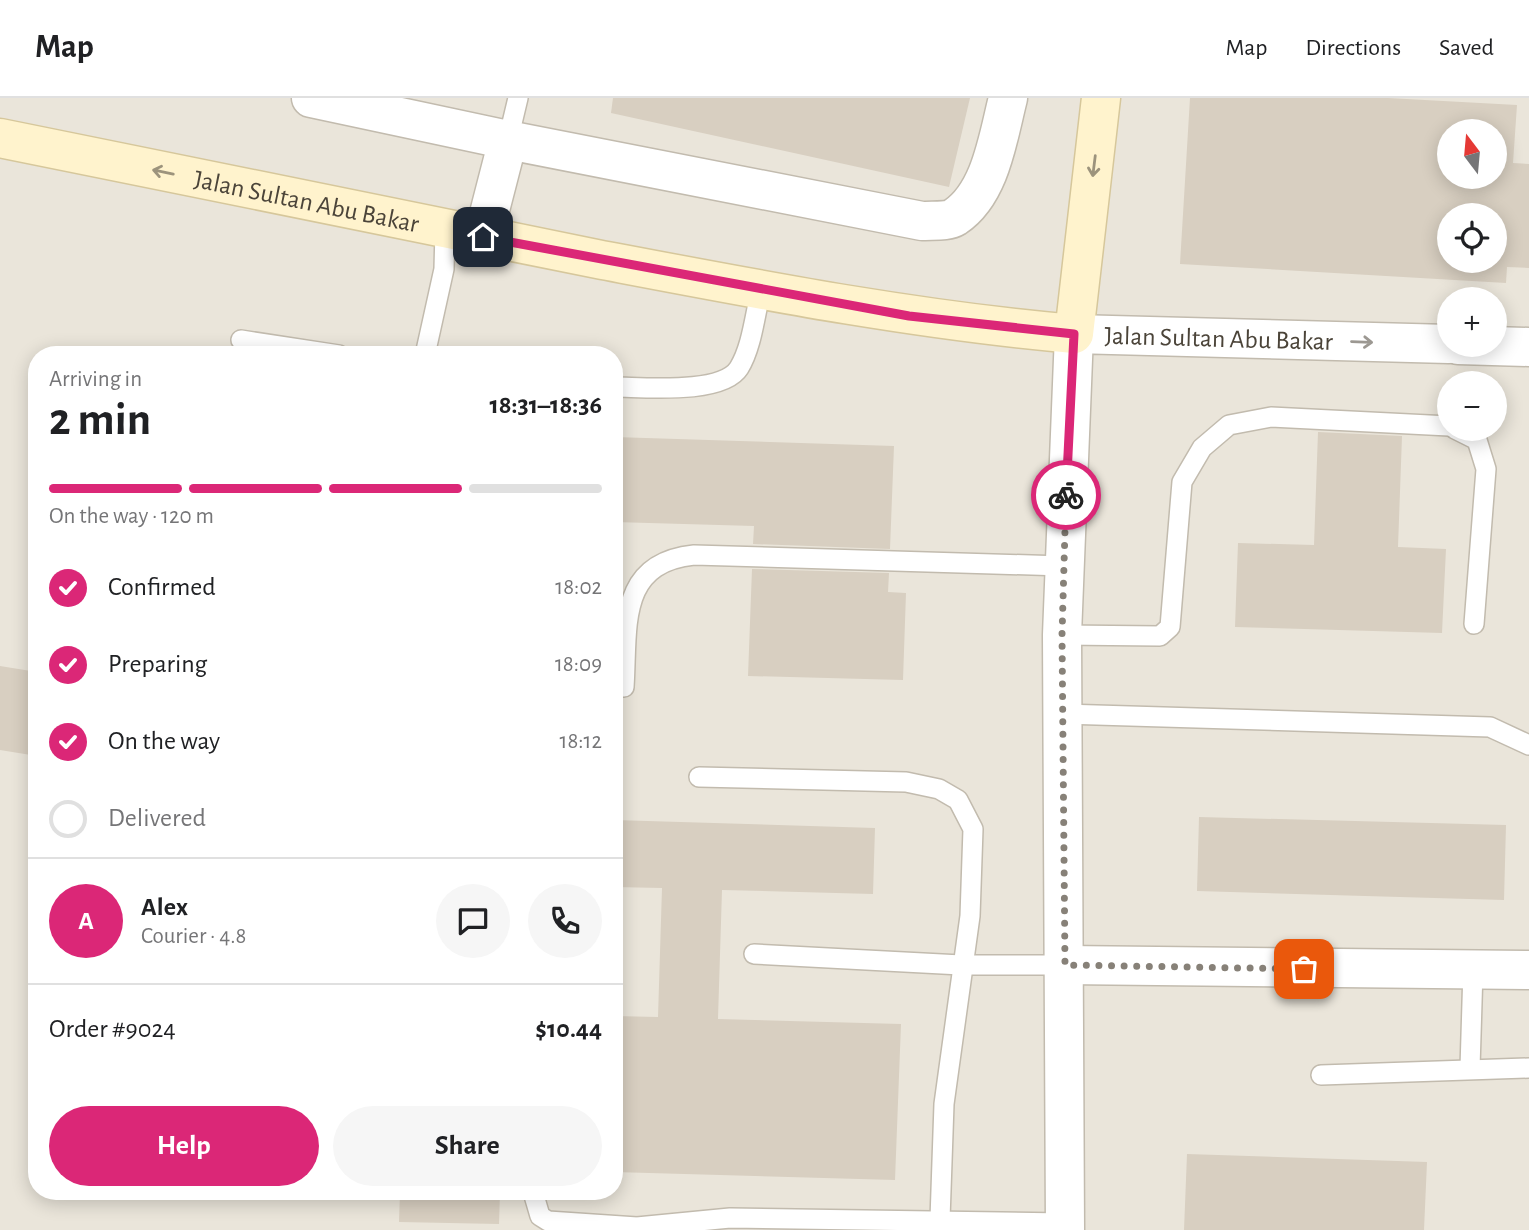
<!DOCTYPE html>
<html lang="en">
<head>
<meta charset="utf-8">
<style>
  body { margin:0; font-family:"Alegreya Sans",sans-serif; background:#f6f6f6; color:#202124; height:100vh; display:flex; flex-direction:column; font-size:26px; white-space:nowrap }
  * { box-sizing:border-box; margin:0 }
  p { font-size:23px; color:#757577 }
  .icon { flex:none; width:38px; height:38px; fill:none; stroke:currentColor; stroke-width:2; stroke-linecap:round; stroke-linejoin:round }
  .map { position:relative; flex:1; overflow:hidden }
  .sheet { position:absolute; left:28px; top:248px; width:595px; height:854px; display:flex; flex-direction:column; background:#fff; border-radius:28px; box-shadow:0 4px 18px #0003 }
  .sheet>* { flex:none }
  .needle { width:46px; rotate:344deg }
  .controls { position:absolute; left:1437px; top:21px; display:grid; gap:14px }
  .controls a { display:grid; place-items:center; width:70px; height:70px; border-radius:50%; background:#fff; box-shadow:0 4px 18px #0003; font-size:35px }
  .pin { position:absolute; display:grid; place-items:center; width:60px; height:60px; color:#fff; margin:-30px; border-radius:14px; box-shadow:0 4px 10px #0006 }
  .courier { position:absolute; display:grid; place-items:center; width:70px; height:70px; margin:-35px; border:5px solid #db2777; border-radius:50%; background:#fff; color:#222; box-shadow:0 2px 9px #0007 }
  .summary em { font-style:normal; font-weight:700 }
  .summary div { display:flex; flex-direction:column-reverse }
  .summary { display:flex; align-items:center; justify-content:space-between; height:119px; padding:0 21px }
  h1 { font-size:46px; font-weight:700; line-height:52px }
  .bar { display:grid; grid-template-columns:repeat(4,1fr); gap:10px 7px; align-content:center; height:84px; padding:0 21px }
  .bar i { height:9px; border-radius:5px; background:#e0e0e0 }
  .bar .current { background:#db2777 }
  .bar p { grid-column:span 4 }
  .line { display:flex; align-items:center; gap:18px; padding:0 21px; border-top:2px solid #e0e0e0 }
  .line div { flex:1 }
  .round { display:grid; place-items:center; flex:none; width:74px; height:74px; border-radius:37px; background:#f6f6f6 }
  ol { padding:0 21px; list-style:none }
  li { display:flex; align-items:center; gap:21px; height:77px }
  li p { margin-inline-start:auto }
  li .icon { padding:7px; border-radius:50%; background:#db2777; color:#fff; stroke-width:4 }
  li:last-child { color:#757577 }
  li i { width:38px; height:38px; border:4px solid #e0e0e0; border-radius:50% }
  .button { display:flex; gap:14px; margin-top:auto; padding:14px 21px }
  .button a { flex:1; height:80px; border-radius:42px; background:#db2777; color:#fff; font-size:28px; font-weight:700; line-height:80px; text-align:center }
  .button a+a { background:#f6f6f6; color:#202124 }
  header { display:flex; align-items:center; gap:42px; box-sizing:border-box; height:98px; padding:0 35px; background:#fff; border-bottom:2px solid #e0e0e0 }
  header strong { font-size:33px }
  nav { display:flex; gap:38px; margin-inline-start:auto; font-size:24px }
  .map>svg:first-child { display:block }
  .residential { fill:#eae5da; fill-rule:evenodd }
  .building { fill:#d8cfc1; fill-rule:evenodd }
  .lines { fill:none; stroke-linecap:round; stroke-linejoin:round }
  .lane-casing { stroke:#c2bbae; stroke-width:22 }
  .street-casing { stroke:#c2bbae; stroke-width:41 }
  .secondary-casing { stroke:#d6c79b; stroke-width:41 }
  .lane { stroke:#fff; stroke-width:19 }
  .street { stroke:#fff; stroke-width:38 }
  .secondary { stroke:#fff3cd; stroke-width:38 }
  .oneway { stroke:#9c937c }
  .oneway2 { stroke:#9c9892 }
  .done { stroke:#878178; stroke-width:7; stroke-dasharray:0 12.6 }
  .route { stroke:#db2777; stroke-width:9 }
  .labels { text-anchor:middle; stroke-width:7; stroke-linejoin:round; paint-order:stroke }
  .street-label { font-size:26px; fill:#4b4439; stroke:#fff }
</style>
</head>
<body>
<header>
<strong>Map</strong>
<nav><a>Map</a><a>Directions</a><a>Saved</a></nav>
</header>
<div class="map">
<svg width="1529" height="1132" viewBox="0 0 1529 1132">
  <rect width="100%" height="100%" fill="#f6f3ec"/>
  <path class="residential" d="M 0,0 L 1529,0 L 1529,1132 L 0,1132 ZM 1449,33 L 1494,33 L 1494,79 L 1449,79 ZM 1449,117 L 1494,117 L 1494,163 L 1449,163 ZM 1449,201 L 1494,201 L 1494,247 L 1449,247 ZM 37,257 L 614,257 L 614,1094 L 37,1094 ZM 1449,285 L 1494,285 L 1494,331 L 1449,331 Z"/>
  <g class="building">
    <polygon points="613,0 970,0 949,89 611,15"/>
    <path d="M 1190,0 L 1388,0 L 1517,7 L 1513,65 L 1529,66 L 1529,170 L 1507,169 L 1506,185 L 1180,166 ZM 1449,33 L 1494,33 L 1494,79 L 1449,79 ZM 1449,117 L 1494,117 L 1494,163 L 1449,163 Z"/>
    <polygon points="1318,334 1402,338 1398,449 1446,451 1442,535 1235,529 1238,445 1314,447"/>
    <polygon points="614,339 894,348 890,451 753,446 754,428 614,424"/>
    <polygon points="752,471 889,475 888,494 906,495 903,582 748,578"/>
    <polygon points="0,568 37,574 37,658 0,652"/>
    <polygon points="1199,719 1506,727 1504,802 1197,793"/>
    <polygon points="614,722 875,730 873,796 722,792 718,921 901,926 895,1082 614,1074 614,918 658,919 662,790 614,789"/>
    <polygon points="1187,1056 1427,1064 1424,1132 1184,1132"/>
    <polygon points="400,1094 500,1094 499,1126 399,1124"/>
  </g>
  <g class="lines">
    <g class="lane-casing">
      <g id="lane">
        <polyline points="508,42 518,0"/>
        <polyline points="241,242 339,257"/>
        <polyline points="425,257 444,171 445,132"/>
        <path d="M 614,289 C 643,289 722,297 739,270 C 752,249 755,216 761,192"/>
        <polyline points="1455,331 1477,342 1486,371 1474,526"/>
        <polyline points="1062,537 1160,538 1170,529 1182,384 1202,350 1229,327 1271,319 1449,328"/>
        <path d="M 624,589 C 628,529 617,465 694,457 L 1063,468"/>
        <polyline points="1063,616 1490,629 1529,647"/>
        <polyline points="699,679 906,684 939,691 958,702 973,731 970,818 944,1006 940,1121"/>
        <polyline points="754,856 961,867 1065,867"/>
        <polyline points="1470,970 1473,872"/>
        <polyline points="1321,977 1529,970"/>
        <polyline points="533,1094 540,1118 548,1123 637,1129 730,1120 1065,1125"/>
      </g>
    </g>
    <g class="street-casing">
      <g id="street">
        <path d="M 311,0 L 508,42 L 922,123 C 932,122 947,124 955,119 C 991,95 998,39 1008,0"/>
        <polyline points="483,139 508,42"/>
        <polyline points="1458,247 1529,249"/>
        <polyline points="1065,867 1529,872"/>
        <path id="s1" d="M 1065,1132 L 1062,537 L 1074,236 L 1449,246"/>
      </g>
    </g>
    <g class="secondary-casing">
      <g id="secondary">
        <path id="s2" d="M 0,40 C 199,81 398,122 597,161 C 755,191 913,222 1074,236 L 1101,0"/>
      </g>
    </g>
    <use href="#lane" class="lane"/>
    <use href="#street" class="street"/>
    <use href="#secondary" class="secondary"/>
  </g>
  <defs><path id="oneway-shaft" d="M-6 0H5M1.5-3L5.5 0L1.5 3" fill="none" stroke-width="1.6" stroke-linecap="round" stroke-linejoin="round" transform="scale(1.75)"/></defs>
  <g class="oneway">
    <use href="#oneway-shaft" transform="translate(1094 68) rotate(97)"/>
    <use href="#oneway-shaft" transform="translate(163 74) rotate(-168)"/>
  </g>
  <use class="oneway2" href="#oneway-shaft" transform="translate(1362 244) rotate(2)"/>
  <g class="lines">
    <polyline class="done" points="1066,397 1062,537 1065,867 1304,871"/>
    <polyline class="route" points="483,139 909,218 1074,236 1066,397"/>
  </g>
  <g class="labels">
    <g class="street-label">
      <text dy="9" stroke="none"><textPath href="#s2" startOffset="313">Jalan Sultan Abu Bakar</textPath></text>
      <text dy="9" stroke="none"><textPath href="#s1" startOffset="1041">Jalan Sultan Abu Bakar</textPath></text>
    </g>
  </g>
</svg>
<div class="controls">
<a><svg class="needle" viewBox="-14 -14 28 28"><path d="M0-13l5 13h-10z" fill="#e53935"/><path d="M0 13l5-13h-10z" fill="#757577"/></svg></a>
<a><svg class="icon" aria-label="locate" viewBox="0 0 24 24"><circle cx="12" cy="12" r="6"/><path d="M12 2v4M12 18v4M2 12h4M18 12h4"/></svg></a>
<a>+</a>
<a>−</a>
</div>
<div class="pin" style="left:1304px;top:871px;background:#ea580c"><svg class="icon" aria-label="bag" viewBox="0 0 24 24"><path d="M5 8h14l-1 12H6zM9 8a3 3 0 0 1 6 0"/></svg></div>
<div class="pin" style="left:483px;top:139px;background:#1f2937"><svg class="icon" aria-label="home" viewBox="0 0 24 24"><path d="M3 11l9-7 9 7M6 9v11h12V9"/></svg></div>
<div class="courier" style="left:1066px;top:397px"><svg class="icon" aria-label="bike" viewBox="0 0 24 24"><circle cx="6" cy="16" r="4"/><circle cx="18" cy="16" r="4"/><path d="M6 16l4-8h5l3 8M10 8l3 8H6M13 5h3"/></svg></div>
<section class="sheet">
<div class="summary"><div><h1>2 min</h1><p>Arriving in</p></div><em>18:31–18:36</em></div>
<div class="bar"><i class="current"></i><i class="current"></i><i class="current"></i><i></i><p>On the way · 120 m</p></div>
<ol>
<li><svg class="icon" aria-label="check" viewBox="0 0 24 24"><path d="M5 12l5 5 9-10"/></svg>Confirmed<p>18:02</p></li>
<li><svg class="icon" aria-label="check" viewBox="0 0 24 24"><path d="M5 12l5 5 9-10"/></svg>Preparing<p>18:09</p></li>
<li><svg class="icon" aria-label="check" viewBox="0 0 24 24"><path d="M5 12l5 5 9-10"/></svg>On the way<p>18:12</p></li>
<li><i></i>Delivered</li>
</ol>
<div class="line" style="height:126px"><b class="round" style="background:#db2777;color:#fff">A</b><div><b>Alex</b><p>Courier · 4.8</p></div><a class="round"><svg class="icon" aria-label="chat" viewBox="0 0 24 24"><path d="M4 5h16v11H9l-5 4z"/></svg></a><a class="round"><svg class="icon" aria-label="phone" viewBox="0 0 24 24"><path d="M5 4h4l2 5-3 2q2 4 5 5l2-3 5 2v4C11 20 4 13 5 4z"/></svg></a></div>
<div class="line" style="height:91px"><div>Order #9024</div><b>$10.44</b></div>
<div class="button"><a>Help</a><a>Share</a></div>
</section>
</div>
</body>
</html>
